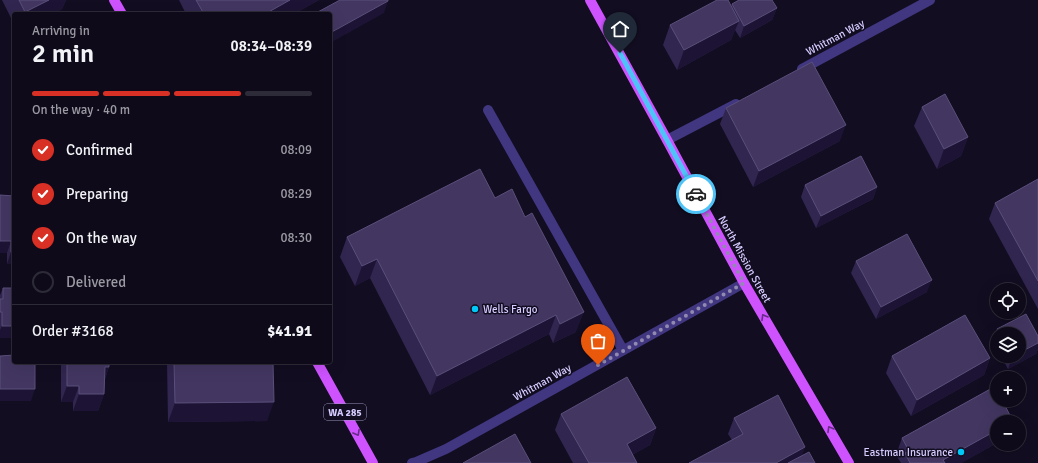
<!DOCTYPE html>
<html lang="en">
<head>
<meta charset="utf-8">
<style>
  body { margin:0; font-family:Signika,sans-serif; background:#1c1826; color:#f1f3f6; height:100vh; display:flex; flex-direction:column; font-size:15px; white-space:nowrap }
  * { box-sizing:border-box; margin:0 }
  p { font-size:13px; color:#9b9aa2 }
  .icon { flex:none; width:22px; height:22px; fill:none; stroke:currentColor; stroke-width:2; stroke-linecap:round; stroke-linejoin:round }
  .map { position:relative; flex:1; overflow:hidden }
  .panel { position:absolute; left:12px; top:12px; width:320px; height:352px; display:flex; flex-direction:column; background:#0e0a19; border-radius:4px; box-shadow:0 4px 16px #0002,0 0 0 1px #2e2b38 }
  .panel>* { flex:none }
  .controls { position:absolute; left:990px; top:283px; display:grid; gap:8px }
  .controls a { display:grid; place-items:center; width:36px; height:36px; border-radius:50%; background:#0e0a19; box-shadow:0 4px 16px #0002,0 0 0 1px #2e2b38; font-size:20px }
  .pin { position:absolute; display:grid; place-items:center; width:34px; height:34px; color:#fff; margin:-41px -17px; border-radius:50% 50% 50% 0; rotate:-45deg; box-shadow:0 0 4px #0007 }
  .pin .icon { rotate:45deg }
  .courier { position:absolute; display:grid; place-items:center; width:40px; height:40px; margin:-20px; border:3px solid #4fc3f7; border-radius:50%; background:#fff; color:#222; box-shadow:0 1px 5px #0007 }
  .summary em { font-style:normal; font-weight:600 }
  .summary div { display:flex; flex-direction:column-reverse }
  .summary { display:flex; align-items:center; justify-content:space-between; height:68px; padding:0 20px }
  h1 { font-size:26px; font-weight:600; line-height:30px }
  .bar { display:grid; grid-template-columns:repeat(4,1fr); gap:6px 4px; align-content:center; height:48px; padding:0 20px }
  .bar i { height:5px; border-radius:3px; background:#2e2b38 }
  .bar .current { background:#d93025 }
  .bar p { grid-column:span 4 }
  .line { display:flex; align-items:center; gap:10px; padding:0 20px; border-top:1px solid #2e2b38 }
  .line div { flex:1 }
  ol { padding:0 20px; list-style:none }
  li { display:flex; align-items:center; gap:12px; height:44px }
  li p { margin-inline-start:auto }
  li .icon { padding:4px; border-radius:50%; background:#d93025; color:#fff; stroke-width:4 }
  li:last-child { color:#9b9aa2 }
  li i { width:22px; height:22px; border:2px solid #2e2b38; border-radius:50% }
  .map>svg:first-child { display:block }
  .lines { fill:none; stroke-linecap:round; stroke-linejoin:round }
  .lane { stroke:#413780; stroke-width:10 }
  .street { stroke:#413780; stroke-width:10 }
  .primary { stroke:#ce53ff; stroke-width:10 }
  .wall { fill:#31264f }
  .shaded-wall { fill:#1d1435 }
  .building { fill:#433762; stroke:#5a4f7b }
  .oneway { stroke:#672c85 }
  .done { stroke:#9289b1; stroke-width:4; stroke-dasharray:0 7.2 }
  .route { stroke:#4fc3f7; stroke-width:5 }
  .poi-dot { fill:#00c9f7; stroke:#120d21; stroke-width:1.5 }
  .labels { text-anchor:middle; stroke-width:3; stroke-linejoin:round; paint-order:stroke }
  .shield { fill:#120d21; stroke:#9c93bc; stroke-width:1 }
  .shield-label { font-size:10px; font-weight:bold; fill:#d7ccff }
  .street-label { font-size:11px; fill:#d7ccff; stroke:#120d21 }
  .poi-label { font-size:11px; fill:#d7ccff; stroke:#120d21; text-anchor:start }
</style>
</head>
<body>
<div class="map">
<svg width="1038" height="463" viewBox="0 0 1038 463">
  <rect width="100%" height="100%" fill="#120d21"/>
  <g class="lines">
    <polyline class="lane" points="488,110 623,350"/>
    <g class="street">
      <polyline points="802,69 930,0"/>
      <polyline points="667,140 736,104"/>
      <polyline points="412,463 416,462 446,449 744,283"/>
    </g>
    <g class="primary">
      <polyline points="114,0 122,14"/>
      <polyline points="590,0 667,140 744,283 849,463"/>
      <polyline points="317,362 373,463"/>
    </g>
  </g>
  <g class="wall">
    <polygon points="2,0 66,0 62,9 52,14 14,14 14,24"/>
    <polygon points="179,0 319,0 294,14 186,14"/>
    <polygon points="732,4 777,8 772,20 740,38 735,30 731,40 677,70 663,45 670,25 731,6"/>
    <polygon points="922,107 968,137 961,156 937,169 914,126"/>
    <polygon points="726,108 840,141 753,187 720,124"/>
    <polygon points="1038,179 1038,309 989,219 995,203"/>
    <polygon points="805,185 877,187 873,199 816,228 801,197"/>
    <polygon points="14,196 14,264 7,264 7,253 0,253"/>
    <polygon points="495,198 576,332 553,343 549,334 430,395 370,278 355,286 340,257 347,237"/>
    <polygon points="856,261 927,292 876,319 851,273"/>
    <polygon points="3,288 14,288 14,338 0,338 0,295"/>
    <polygon points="1026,314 1038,336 1038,349 1036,354 1008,369 1001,356 1019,356 1019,334 997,334 997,349 993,341 997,329"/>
    <polygon points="892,356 990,358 984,375 911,416 886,373"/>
    <polygon points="61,362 109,362 109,367 105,379 104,394 98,411 73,411 73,402 61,402"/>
    <polygon points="167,362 273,362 267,421 168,422"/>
    <polygon points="994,387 997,392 997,400 1002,400 1013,421 1013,422 997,422 997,443 961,463 901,463 896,455 902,438"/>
    <polygon points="561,414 656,428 650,445 632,455 637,463 573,463 555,430"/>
    <polygon points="734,418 803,455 732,440 728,434"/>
  </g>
  <g class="shaded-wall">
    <polygon points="49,0 66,0 62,9 52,14 24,14 25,12"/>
    <polygon points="290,0 319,0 294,14 265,14"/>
    <polygon points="388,1 384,13 330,43 330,33"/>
    <polygon points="777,8 772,20 740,38 744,26"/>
    <polygon points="739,21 731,40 677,70 684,50"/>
    <polygon points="846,125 840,141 753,187 759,171"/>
    <polygon points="968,137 961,156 937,169 944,149"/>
    <polygon points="877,187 873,199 816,228 821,216"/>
    <polygon points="0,241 11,241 7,253 0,253"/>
    <polygon points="11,252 14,252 14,264 7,264"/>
    <polygon points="377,259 370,278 355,286 362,266"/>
    <polygon points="932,280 927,292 876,319 881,307"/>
    <polygon points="584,312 576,332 553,343 560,324"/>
    <polygon points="556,315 549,334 430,395 437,376"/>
    <polygon points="2,326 14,326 14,338 0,338 0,330"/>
    <polygon points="1038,343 1038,349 1036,354 1008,369 1012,357 1014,356 1019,356 1019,353"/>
    <polygon points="990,358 984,375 911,416 917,400"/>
    <polygon points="105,367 109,367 103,384"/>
    <polygon points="67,386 79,386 73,402 61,402"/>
    <polygon points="0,389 35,389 31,401 0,401"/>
    <polygon points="79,394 104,394 98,411 73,411"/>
    <polygon points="274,402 267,421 168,422 175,403"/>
    <polygon points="656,428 650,445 621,461 627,444"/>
    <polygon points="997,430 997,443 961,463 942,463 943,460"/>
    <polygon points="805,447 800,463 776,463"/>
  </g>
  <g class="building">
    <polygon points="19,0 49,0 25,12"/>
    <polygon points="196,0 290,0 265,14 204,14"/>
    <polygon points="340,0 388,0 388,1 330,33 330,14 317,14 316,13"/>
    <polygon points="717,0 728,0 739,21 684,50 670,25"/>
    <polygon points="739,0 772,0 777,8 744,26 732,4"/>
    <polygon points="812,62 846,125 759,171 726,108"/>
    <polygon points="945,94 968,137 944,149 922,107"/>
    <polygon points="861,156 877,187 821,216 805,185"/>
    <polygon points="480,169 495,198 512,189 525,217 532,213 584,312 560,324 556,315 437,376 377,259 362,266 347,237"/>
    <polygon points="1038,179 1038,281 995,203"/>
    <polygon points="0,195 14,196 14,252 11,252 11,241 0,241"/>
    <polygon points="907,234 932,280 881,307 856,261"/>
    <polygon points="3,288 14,288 14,326 2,326 2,312 0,312 0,299 3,299"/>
    <polygon points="1026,314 1038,336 1038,343 1019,353 1019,334 1000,334 997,329"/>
    <polygon points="965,315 990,358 917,400 892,356"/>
    <polygon points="14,355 14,362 35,362 35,389 0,389 0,356"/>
    <polygon points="67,362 109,362 109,367 105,367 104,394 79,394 79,386 67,386"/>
    <polygon points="174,362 273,362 274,402 175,403"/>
    <polygon points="627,377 656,428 627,444 637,463 589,463 561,414"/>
    <polygon points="994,387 997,392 997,400 1002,400 1013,421 1012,422 997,422 997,430 943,460 945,463 910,463 905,453 909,451 902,438"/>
    <polygon points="778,395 805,447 776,463 689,463 743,434 734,418"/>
    <polygon points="515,434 531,463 463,463"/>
    <polygon points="809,452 815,463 788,463"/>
  </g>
  <defs><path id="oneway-chevron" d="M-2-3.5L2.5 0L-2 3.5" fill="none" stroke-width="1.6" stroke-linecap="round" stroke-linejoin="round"/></defs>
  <g class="oneway">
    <use href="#oneway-chevron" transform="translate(764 317) rotate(-120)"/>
    <use href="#oneway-chevron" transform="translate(830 429) rotate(-120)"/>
    <use href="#oneway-chevron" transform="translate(357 433) rotate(61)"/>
  </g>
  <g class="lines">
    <polyline class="done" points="598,365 744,283 696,194"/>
    <polyline class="route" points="620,53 696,194"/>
  </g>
  <g class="poi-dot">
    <circle cx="475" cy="309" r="4"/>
    <circle cx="961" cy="452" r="4"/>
  </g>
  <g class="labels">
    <rect class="shield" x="324" y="404" width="42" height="16" rx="3"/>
    <g class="shield-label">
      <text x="345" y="416">WA 285</text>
    </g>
    <g class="street-label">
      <text transform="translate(835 37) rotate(-28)" y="4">Whitman Way</text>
      <text transform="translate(745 259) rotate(61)" y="4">North Mission Street</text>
      <text transform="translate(542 382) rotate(-29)" y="4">Whitman Way</text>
    </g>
    <g class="poi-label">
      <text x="483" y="313">Wells Fargo</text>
      <text x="953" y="456" text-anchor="end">Eastman Insurance</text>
    </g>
  </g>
</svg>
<div class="controls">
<a><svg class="icon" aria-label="locate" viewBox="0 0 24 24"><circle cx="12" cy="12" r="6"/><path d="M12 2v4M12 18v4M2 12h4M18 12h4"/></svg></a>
<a><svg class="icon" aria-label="layers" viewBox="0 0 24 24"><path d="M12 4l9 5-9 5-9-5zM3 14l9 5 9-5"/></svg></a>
<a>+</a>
<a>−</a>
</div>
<div class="pin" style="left:598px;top:365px;background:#ea580c"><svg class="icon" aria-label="bag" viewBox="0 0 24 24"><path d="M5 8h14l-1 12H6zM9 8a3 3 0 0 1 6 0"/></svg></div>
<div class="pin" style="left:620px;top:53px;background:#1f2937"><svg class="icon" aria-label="home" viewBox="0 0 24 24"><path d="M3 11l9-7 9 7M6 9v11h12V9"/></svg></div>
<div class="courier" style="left:696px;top:194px"><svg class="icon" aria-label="car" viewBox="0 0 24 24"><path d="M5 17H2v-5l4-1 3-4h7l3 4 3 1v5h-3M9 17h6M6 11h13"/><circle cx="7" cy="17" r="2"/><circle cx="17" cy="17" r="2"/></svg></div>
<section class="panel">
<div class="summary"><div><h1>2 min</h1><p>Arriving in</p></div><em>08:34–08:39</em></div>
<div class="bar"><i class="current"></i><i class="current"></i><i class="current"></i><i></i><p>On the way · 40 m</p></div>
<ol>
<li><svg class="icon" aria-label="check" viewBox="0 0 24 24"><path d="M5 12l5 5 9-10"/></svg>Confirmed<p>08:09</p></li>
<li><svg class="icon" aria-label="check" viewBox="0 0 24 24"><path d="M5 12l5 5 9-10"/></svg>Preparing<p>08:29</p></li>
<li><svg class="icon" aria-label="check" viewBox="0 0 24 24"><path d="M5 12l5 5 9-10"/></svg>On the way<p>08:30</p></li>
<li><i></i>Delivered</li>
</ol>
<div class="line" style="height:52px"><div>Order #3168</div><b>$41.91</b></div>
</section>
</div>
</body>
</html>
